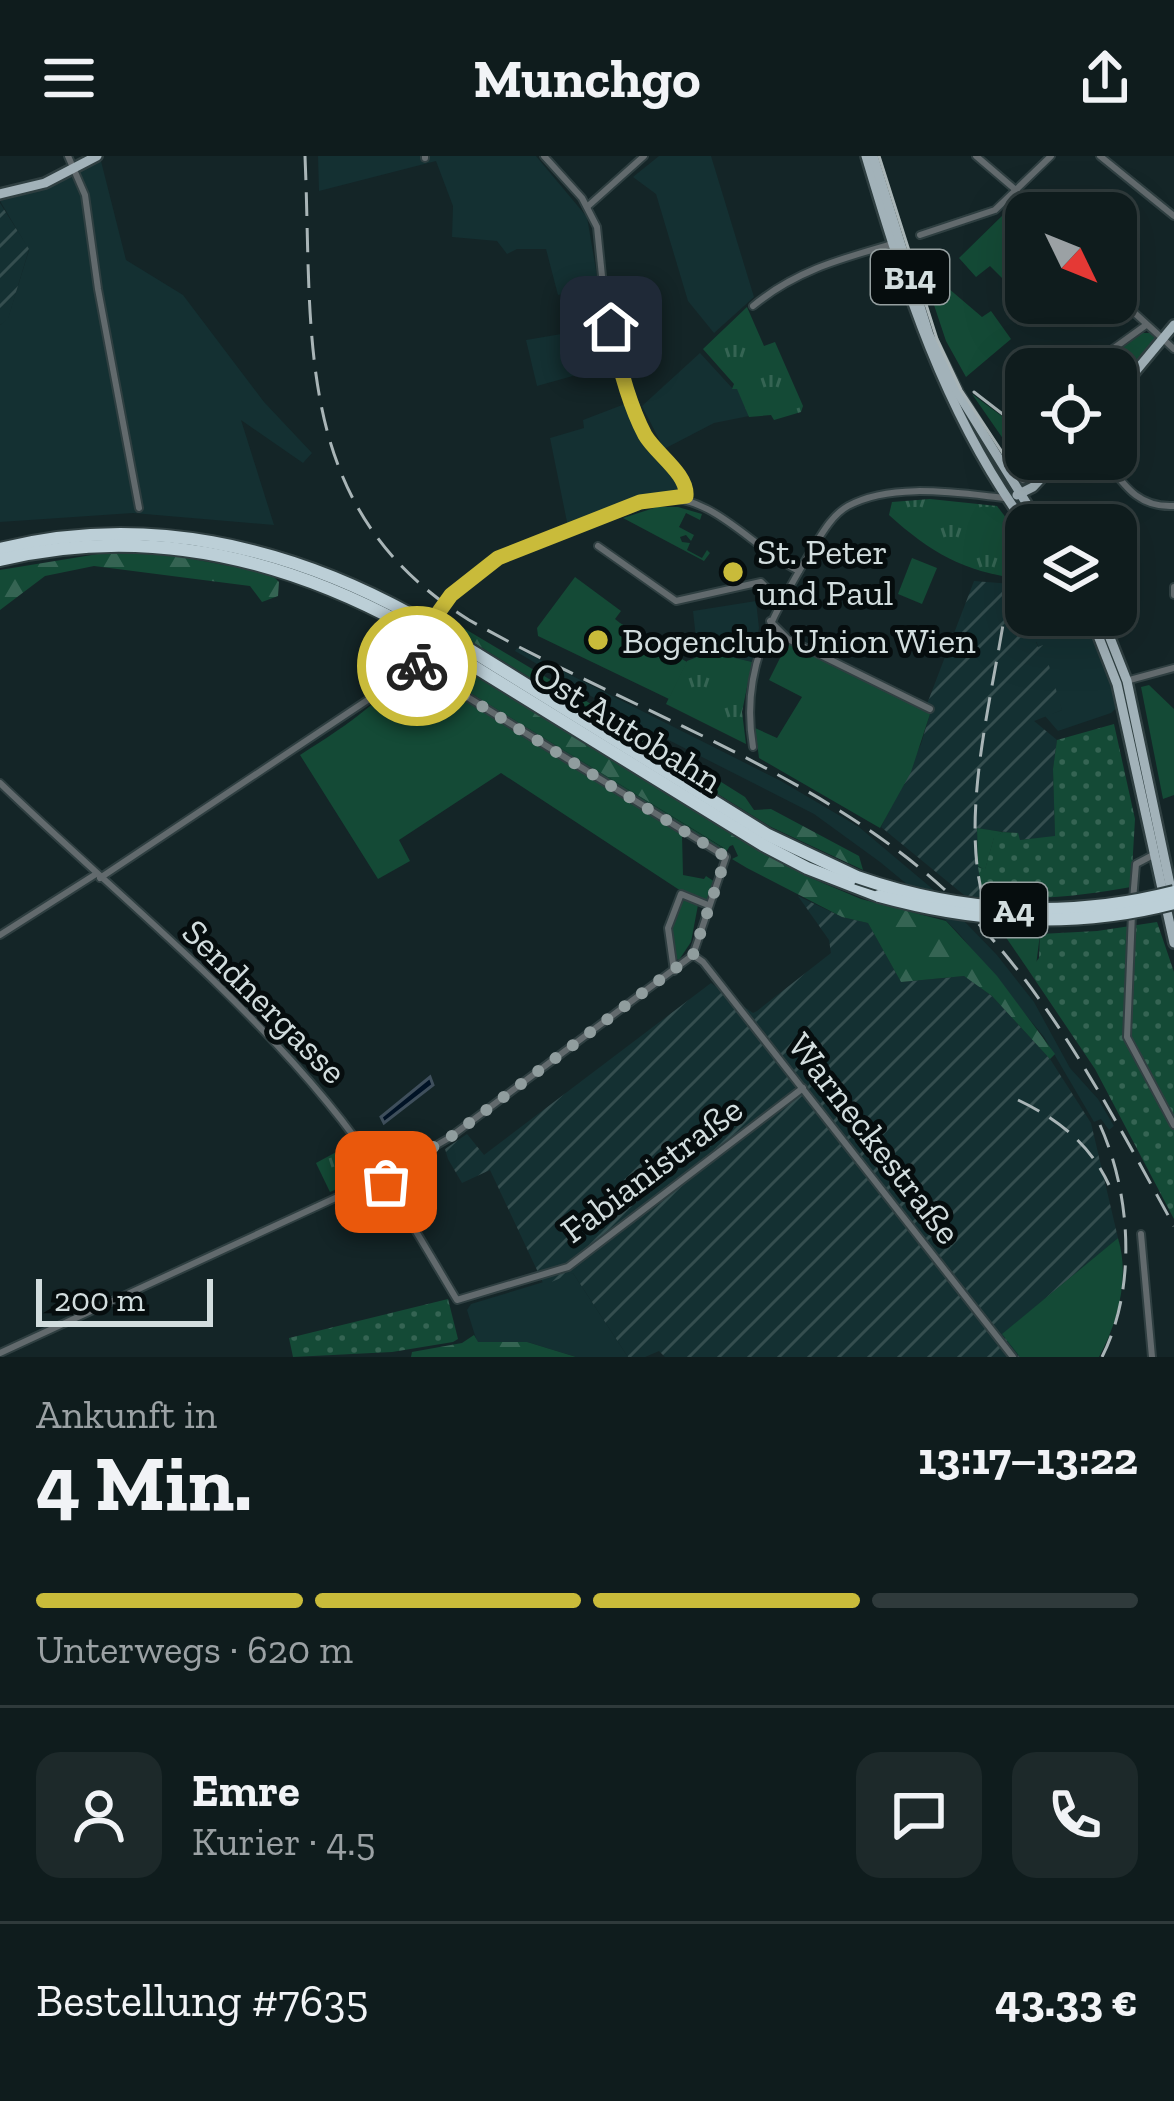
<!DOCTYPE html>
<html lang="de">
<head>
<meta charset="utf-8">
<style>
  body { margin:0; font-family:"Zilla Slab",serif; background:#1d292a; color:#f1f3f6; height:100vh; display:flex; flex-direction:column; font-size:45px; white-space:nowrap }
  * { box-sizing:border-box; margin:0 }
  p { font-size:39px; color:#9ba1a4 }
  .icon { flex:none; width:66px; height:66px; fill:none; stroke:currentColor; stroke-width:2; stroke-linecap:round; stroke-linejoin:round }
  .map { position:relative; height:1201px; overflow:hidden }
  .panel { display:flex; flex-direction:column; background:#0f1c1d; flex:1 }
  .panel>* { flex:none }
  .needle { width:78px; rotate:133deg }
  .controls { position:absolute; left:1005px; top:36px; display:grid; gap:24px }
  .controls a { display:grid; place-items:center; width:132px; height:132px; border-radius:24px; background:#0f1c1d; box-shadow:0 12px 48px #0002,0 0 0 3px #2f3a3b; font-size:60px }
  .scale { position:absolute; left:36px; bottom:30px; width:177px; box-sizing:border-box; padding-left:12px; border:6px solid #d2ddde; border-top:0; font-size:33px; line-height:42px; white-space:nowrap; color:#d2ddde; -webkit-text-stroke:9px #060d0e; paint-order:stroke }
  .pin { position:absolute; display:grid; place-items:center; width:102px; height:102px; color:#fff; margin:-51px; border-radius:24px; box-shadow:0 6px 18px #0006 }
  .courier { position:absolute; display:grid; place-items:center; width:120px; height:120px; margin:-60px; border:9px solid #c9bb3a; border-radius:50%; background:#fff; color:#222; box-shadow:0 3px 15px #0007 }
  .summary em { font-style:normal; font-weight:800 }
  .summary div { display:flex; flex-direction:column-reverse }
  .summary { display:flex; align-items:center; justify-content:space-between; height:204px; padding:0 36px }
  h1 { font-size:78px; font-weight:800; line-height:90px }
  .bar { display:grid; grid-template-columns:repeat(4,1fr); gap:18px 12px; align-content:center; height:144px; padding:0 36px }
  .bar i { height:15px; border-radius:9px; background:#2f3a3b }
  .bar .active { background:#c9bb3a }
  .bar p { grid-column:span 4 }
  .line { display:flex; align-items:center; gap:30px; padding:0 36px; border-top:3px solid #2f3a3b }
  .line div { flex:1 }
  .round { display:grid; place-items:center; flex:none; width:126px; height:126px; border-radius:24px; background:#1d292a }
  header { display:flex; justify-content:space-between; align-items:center; height:156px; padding:0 36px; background:#0f1c1d; font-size:54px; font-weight:800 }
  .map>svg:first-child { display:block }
  .built { fill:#143032 }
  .industrial { fill:url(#industrial-furrows) }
  .grass { fill:#144a36 }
  .forest { fill:url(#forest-firs) }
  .park { fill:url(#park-tufts) }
  .garden { fill:url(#garden-dots) }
  .water { fill:#001225; stroke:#3f4f5c; stroke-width:3 }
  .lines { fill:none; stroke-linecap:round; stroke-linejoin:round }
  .minor-casing { stroke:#2f3f41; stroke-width:10 }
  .major-casing { stroke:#2f3f41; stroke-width:14 }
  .highway-casing { stroke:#2f3f41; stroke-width:16 }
  .minor { stroke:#626a6d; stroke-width:6 }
  .major { stroke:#a2b2b9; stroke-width:9 }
  .highway { stroke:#bccfd7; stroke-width:12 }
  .tram { stroke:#a9b5b7; stroke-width:3 }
  .rail { stroke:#a9b5b7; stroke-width:3; stroke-dasharray:24 12; stroke-linecap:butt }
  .highway-bridge-casing { stroke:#2f3f41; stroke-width:16; stroke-linecap:butt }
  .highway-bridge { stroke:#bccfd7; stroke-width:12 }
  .done { stroke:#909d9e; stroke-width:12; stroke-dasharray:0 21.6 }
  .route { stroke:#c9bb3a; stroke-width:15 }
  .poi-dot { fill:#c9bb3a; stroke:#060d0e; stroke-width:4.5 }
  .labels { text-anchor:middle; stroke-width:10; stroke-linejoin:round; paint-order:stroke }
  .shield { fill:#060d0e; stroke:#959fa0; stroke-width:3 }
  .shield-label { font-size:33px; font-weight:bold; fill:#d2ddde }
  .poi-label { font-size:36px; fill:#d2ddde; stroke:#060d0e; text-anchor:start }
  .street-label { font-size:36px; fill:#d2ddde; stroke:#060d0e }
</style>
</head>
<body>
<header><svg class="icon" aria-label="menu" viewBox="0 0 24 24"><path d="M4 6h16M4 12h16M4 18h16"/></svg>Munchgo<svg class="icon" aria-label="share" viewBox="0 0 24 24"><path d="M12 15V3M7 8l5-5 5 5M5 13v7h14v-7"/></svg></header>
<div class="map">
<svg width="1174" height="1201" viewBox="0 0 1174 1201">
  <defs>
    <pattern id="industrial-furrows" width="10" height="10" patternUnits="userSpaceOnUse" patternTransform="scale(3)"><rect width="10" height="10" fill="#143032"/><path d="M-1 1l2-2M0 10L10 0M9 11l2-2" fill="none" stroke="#354e4f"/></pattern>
    <pattern id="forest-firs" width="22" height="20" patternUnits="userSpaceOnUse" patternTransform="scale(3)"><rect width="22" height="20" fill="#144a36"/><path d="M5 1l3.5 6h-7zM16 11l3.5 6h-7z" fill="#356453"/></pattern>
    <pattern id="park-tufts" width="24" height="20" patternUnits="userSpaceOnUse" patternTransform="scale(3)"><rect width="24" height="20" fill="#144a36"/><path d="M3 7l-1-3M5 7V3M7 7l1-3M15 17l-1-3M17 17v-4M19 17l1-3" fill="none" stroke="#356453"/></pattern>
    <pattern id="garden-dots" width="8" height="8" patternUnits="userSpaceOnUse" patternTransform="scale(3)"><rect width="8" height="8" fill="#144a36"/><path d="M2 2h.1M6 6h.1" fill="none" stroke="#356453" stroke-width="1.8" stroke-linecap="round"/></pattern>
  </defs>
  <rect width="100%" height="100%" fill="#142527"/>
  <g class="built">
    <polygon points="318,0 536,0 587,61 599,131 558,139 546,93 517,93 507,98 497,85 452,81 453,50 436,5 319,35"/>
    <polygon points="659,0 711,0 754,141 714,177 688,145 656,38 633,21"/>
    <polygon points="101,5 126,104 183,139 264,246 312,297 303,307 241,264 274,369 133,357 0,366 0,169 8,162 29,94 0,45 46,33"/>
    <polygon points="602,167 603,176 609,177 616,208 537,230 526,184 591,173"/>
    <polygon points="700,197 733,233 737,232 749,260 714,267 664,293 642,250"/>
    <polygon points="630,246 641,277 680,325 680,332 568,371 550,282 584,272 583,264"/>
    <polygon points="756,445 759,472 752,506 710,496 698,501 693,455"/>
    <polygon points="1051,459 1105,459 1136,533 1111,557 1058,575 1045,560 1062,554 1036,485 1052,479 1051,475 1055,473"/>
    <polygon points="517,492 781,625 859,671 935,735 997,799 1034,846 1070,912 1098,943 1114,970 1109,974 1101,963 1094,966 1044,881 960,779 926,744 880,706 814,658 643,571 532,505 515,495"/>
    <polygon points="573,1117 628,1201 576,1201 527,1186 477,1186 467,1154 471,1148"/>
  </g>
  <g class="industrial">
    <polygon points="0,47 29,93 8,163 0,169"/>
    <polygon points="974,425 1026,429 1026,459 1051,459 1056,474 1051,475 1052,480 1036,486 1038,491 1043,489 1062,554 1034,565 1057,584 1053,613 1055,681 1019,684 1017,677 977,673 980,721 982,735 989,743 964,739 881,671 921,588 932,551 927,548"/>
    <polygon points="798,740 842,761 868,767 901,826 964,820 992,840 1050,903 1091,967 1118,1082 1003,1178 1020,1201 665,1201 659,1195 645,1201 628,1201 573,1117 544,1129 490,1014 462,1027 448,1003 445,993 467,978 484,999 711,827 753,857 757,855 831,797 829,784"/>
  </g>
  <g class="grass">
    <polygon points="1005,57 1026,81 1026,122 1012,132 990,110 976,121 959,102"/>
    <polygon points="941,126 982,161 991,155 1011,183 966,221 946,185 930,137"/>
    <polygon points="972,238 1026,278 1026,303 1039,303 1030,312 1021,313 1011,308 1006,287"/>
    <polygon points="657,351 678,351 702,358 700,364 686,357 679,371 694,379 691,385 686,379 680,381 682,386 690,387 687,394 702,402 707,394 710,397 704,405 623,362"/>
    <polygon points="912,402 937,412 922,448 898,438"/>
    <polygon points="575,421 621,455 615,463 620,467 687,506 669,543 538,480 537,472"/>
    <polygon points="788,486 931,555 911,616 880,672 759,602 755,572 777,582 802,541 769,524"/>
    <path d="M 422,487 L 432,494 L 423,495 L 426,509 L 723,692 L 731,688 L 725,698 L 682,678 L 683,719 L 704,723 L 706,720 L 715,726 L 708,744 L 698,749 L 691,786 L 679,804 L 674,802 L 670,772 L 681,735 L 501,617 L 399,684 L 410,705 L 378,723 L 300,599 C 350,567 392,541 422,487 Z"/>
    <polygon points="1149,529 1174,553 1174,639 1163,643 1141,531"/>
    <polygon points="977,672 1003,676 994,682 985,714 978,710"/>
    <polygon points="1003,777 1040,778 1036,810 1029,815"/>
    <path d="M 1118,1082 C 1130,1121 1118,1166 1099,1201 L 1020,1201 L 1002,1178 Z"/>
  </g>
  <g class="forest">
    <polygon points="104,397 172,399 271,418 279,426 278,440 262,446 250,430 94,410 45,420 0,454 0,414"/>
    <polygon points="445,461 710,619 745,641 754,654 771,653 859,700 863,714 771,671 450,472"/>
    <polygon points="423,494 432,494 804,719 861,743 946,765 997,820 1055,898 1050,903 992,840 964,820 901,826 868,767 842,761 747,712 732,703 738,700 733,689 724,692 425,509"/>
    <polygon points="474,1179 478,1186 527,1186 576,1201 411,1201 412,1196 462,1187"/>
  </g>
  <g class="park">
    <polygon points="747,151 764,190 775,186 803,250 801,256 774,264 771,259 749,261 737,233 732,233 734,228 703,193"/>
    <polygon points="1137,177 1151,177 1158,183 1116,232 1116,213 1088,213"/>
    <path d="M 930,343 L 997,350 L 1026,388 L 1026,423 C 968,418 932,398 889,359 L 892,346 Z"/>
    <polygon points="710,496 752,506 742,556 746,588 666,548 687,505"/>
    <polygon points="353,987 371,1017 330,1036 316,1007"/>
  </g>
  <g class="garden">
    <path d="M 1114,568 L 1135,663 L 1131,731 C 1083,739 1030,748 982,736 L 978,711 L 985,713 L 994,681 L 1003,676 L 1018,677 L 1020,684 L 1055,680 L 1053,613 L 1057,584 Z"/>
    <polygon points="1157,766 1174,816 1174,1063 1095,913 1029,815 1039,802 1040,778 1097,775"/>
    <polygon points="448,1143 458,1183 453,1186 392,1196 293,1201 289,1182"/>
  </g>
  <polygon class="water" points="430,921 433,929 384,967 381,961"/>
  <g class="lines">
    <g class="minor-casing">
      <g id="minor">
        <polyline points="68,0 85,39 98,133 139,352"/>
        <polyline points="425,0 425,2"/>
        <polyline points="544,0 582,42 597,71 603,130 619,208 646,280 687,330 684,343"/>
        <polyline points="976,0 1017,35"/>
        <polyline points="1100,0 1174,60"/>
        <polyline points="1019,38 1036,57"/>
        <polyline points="587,51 644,0"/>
        <polyline points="920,79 995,54 1051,0"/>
        <polyline points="1116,140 1174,193"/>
        <path d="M 753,150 C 795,115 840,103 892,88"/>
        <polyline points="1085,213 1146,169"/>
        <path d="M 1104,303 C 1124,329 1138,352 1174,350"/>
        <polyline points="1023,324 1045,303"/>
        <polyline points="598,390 676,445 761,426 771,436"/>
        <polyline points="1174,431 1174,439"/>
        <polyline points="770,465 788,483 930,553"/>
        <path d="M 431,466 L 459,430 L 498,402 L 658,342 C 715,338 751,392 799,415"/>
        <polyline points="1126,525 1174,512"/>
        <path d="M 753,591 C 740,514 771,463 808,400 C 819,383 830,360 848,350 C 892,326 957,337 1005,342"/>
        <path d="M 0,627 C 109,732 231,829 327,946 C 378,1007 416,1076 457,1144 L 568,1111 L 803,932"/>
        <polyline points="100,722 369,543 394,518 424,477"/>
        <polyline points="1133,744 1136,708 1153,699"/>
        <polyline points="1132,757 1127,881 1174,969"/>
        <polyline points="0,779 96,718"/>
        <polyline points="693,799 703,806 1013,1201"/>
        <polyline points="674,815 668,772 681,738 708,749"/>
        <polyline points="1141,1078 1152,1201"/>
        <polyline points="0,1197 383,1020 449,982 693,799 726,701 406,503"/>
      </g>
    </g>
    <g class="major-casing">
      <g id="major">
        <path d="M 866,0 C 905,131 944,257 1026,369"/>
        <polyline points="873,0 929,179 958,237 1040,369"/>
        <polyline points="0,38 45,27 97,0"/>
        <polyline points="1116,239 1174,169"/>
        <polyline points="1017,339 1033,331 1059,303"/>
        <polyline points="1090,459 1117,528 1174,787"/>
        <polyline points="1101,459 1127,525 1172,738"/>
      </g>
    </g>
    <g class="highway-casing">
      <g id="highway">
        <path d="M 0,393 C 143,357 285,389 412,459"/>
        <path d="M 0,404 C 143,369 278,400 405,469"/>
        <polyline points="443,477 768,679 857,721"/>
        <polyline points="436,487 763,689 807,712 879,740"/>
      </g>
    </g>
    <use href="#minor" class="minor"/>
    <use href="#major" class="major"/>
    <use href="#highway" class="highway"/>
    <g class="tram">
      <polyline points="879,0 937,183 961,234 1012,311 1028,314 1040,303"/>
      <polyline points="974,236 1026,276"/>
    </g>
    <g class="rail">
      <path d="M 305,0 C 313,183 291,353 469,464 C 623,551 813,613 944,733 C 1045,827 1108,951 1174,1070"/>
      <path d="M 997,777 C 950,692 991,550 1005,456"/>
      <path d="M 1018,944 C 1058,963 1090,988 1109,1029"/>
      <path d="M 1100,969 C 1131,1038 1137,1132 1102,1201"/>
    </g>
    <g class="highway-bridge-casing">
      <g id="highway-bridge">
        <polyline points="412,459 443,477"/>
        <polyline points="405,469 436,487"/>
        <path d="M 857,721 C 961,757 1068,763 1174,736"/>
        <path d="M 879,740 C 977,767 1075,773 1174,747"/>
      </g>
    </g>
    <use href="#highway-bridge" class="highway-bridge"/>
  </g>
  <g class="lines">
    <polyline class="done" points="386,1026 383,1020 449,982 693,799 726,701 417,510"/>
    <path class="route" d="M 417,510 L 406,503 L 410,496 L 451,439 L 498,402 L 640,346 L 686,340 C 688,318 656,298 645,279 C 628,247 618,206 611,171"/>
  </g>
  <g class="poi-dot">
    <circle cx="733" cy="416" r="12"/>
    <circle cx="598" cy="484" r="12"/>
  </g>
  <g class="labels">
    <g class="shield">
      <rect x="871" y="94" width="78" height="54" rx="9"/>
      <rect x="981" y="727" width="66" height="54" rx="9"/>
    </g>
    <g class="shield-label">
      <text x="910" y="133">B14</text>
      <text x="1014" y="766">A4</text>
    </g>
    <g class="poi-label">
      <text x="757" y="408">St. Peter<tspan x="757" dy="41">und Paul</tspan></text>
      <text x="622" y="497">Bogenclub Union Wien</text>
    </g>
    <g class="street-label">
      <text transform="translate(628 570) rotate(32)" y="13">Ost Autobahn</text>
      <text transform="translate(265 845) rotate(45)" y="13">Sendnergasse</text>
      <text transform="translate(875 982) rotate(52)" y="13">Warneckestraße</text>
      <text transform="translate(651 1013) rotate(-37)" y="13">Fabianistraße</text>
    </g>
  </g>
</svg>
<div class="controls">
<a><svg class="needle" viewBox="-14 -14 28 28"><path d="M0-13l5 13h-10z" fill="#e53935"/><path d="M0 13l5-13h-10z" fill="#9ba1a4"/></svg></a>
<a><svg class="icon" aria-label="locate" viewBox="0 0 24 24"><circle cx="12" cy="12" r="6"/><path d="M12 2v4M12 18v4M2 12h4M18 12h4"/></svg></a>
<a><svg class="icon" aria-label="layers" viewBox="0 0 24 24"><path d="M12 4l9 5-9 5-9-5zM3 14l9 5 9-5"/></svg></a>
</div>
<div class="scale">200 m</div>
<div class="pin" style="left:386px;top:1026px;background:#ea580c"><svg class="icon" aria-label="bag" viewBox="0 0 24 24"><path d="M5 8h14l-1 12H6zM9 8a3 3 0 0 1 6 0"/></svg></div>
<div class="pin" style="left:611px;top:171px;background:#1f2937"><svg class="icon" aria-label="home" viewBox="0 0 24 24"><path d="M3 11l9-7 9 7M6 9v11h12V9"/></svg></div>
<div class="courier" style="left:417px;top:510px"><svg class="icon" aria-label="bike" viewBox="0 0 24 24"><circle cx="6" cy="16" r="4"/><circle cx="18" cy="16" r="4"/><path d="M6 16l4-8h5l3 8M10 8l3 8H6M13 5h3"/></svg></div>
</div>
<section class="panel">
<div class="summary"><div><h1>4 Min.</h1><p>Ankunft in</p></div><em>13:17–13:22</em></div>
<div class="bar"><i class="active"></i><i class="active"></i><i class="active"></i><i></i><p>Unterwegs · 620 m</p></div>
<div class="line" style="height:216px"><a class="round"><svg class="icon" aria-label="person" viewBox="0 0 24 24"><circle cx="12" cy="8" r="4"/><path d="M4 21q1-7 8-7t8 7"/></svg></a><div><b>Emre</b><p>Kurier · 4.5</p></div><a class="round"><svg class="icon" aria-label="chat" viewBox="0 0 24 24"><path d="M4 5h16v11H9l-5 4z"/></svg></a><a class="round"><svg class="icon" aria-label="phone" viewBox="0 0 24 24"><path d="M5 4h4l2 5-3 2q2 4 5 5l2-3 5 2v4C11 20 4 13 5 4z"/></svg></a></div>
<div class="line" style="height:156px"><div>Bestellung #7635</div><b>43.33 €</b></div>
</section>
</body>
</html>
